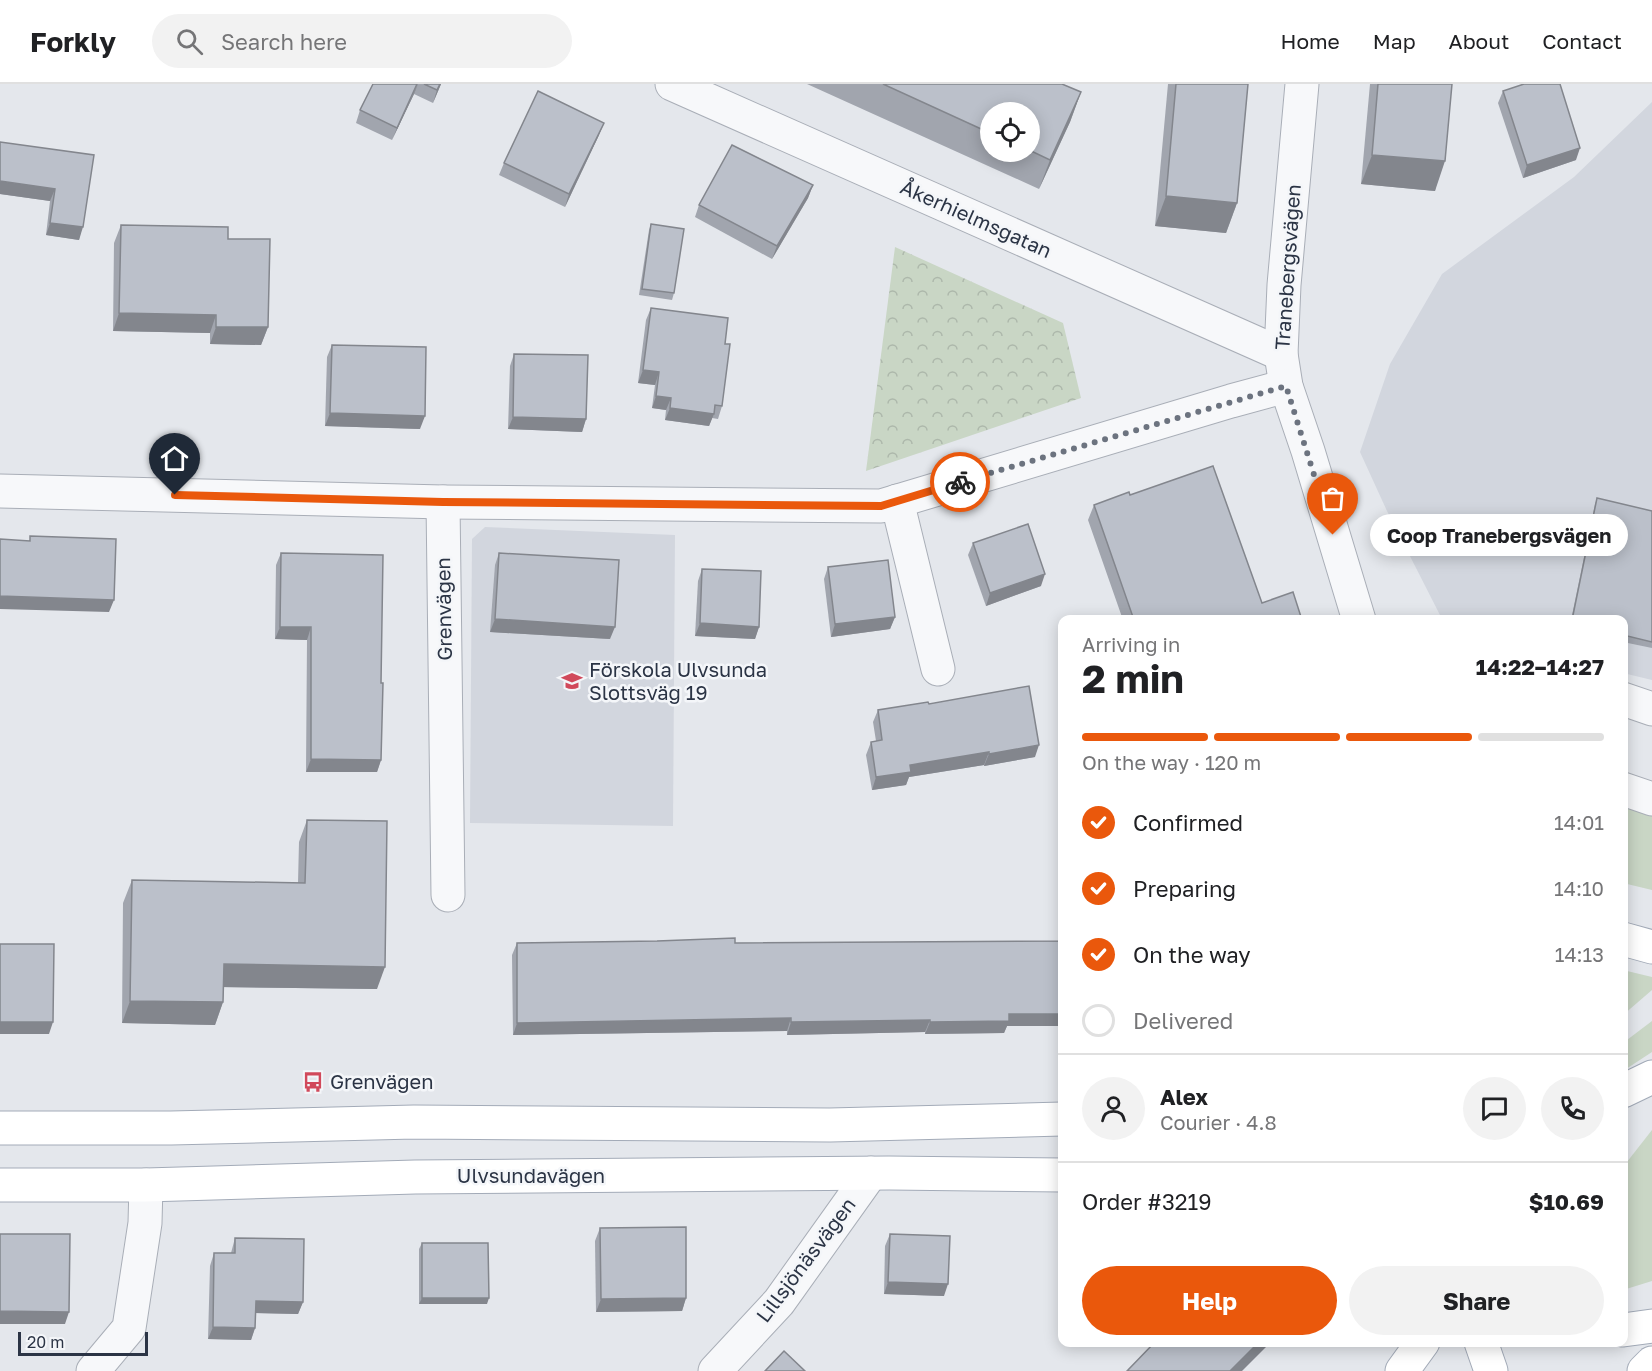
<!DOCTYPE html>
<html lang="en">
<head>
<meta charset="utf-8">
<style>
  body { margin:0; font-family:"Golos Text",sans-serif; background:#f2f2f2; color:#202124; height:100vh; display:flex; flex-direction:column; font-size:22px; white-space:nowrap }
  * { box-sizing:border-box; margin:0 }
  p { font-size:20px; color:#757577 }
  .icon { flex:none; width:33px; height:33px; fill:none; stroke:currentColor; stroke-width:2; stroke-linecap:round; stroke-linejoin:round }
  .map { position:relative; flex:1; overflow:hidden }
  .details { position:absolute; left:1058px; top:531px; width:570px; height:732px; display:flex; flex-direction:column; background:#fff; border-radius:12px; box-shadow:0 3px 15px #0003 }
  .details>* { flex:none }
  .controls { position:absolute; left:980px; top:18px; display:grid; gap:12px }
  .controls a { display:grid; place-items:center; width:60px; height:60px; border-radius:50%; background:#fff; box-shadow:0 3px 15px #0003; font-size:30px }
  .scale { position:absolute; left:18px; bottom:15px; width:130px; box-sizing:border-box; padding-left:6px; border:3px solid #2b3445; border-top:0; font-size:16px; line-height:21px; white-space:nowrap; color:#2b3445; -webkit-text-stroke:4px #f4f6f9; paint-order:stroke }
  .pin { position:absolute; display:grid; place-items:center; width:51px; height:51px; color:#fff; margin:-62px -26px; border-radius:50% 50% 50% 0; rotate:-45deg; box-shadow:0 0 6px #0007 }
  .pin .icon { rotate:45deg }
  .courier { position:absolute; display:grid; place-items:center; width:60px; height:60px; margin:-30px; border:4px solid #ea580c; border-radius:50%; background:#fff; color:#222; box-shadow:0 2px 8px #0007 }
  .bubble { position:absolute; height:42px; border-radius:21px; background:#fff; box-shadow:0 3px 15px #0003; font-size:20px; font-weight:700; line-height:42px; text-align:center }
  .summary em { font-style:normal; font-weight:700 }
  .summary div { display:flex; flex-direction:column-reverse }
  .summary { display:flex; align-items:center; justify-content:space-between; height:102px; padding:0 24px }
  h1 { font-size:39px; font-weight:700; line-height:45px }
  .bar { display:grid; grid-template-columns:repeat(4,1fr); gap:9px 6px; align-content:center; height:72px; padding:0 24px }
  .bar i { height:8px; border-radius:4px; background:#e0e0e0 }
  .bar .on { background:#ea580c }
  .bar p { grid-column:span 4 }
  .line { display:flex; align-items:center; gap:15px; padding:0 24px; border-top:2px solid #e0e0e0 }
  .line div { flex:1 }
  .round { display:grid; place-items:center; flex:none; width:63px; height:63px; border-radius:32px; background:#f2f2f2 }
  ol { padding:0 24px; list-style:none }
  li { display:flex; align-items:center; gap:18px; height:66px }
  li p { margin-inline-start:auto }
  li .icon { padding:6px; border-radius:50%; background:#ea580c; color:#fff; stroke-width:4 }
  li:last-child { color:#757577 }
  li i { width:33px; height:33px; border:3px solid #e0e0e0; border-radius:50% }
  .action { display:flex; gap:12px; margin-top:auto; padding:12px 24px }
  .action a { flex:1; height:69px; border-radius:36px; background:#ea580c; color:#fff; font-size:24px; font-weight:700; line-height:69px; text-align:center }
  .action a+a { background:#f2f2f2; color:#202124 }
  header { display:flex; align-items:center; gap:36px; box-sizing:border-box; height:84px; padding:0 30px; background:#fff; border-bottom:2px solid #e0e0e0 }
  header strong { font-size:28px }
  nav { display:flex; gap:33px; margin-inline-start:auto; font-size:21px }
  .search { width:420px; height:54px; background:#f2f2f2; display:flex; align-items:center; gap:15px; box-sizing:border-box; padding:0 21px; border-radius:33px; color:#757577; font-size:22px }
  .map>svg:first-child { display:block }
  .built { fill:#d2d6de }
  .grass { fill:#c9d6c5 }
  .park { fill:url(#park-crowns) }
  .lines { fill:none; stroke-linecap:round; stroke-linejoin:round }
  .minor-casing { stroke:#a9aeb7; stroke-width:35 }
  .major-casing { stroke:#a3abb8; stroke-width:35 }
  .minor { stroke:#f7f8fa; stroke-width:33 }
  .major { stroke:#fff; stroke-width:33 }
  .wall { fill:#a1a5ae; fill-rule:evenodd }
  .shaded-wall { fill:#83868d }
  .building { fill:#bbc0ca; stroke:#83868d; stroke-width:1.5 }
  .done { stroke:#6c737f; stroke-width:6; stroke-dasharray:0 10.8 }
  .route { stroke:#ea580c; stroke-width:8 }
  .labels { text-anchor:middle; stroke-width:5; stroke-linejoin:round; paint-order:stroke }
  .street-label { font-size:20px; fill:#2b3445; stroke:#f4f6f9 }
  .poi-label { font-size:20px; fill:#2b3445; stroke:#f4f6f9; text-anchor:start }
</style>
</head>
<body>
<header>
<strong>Forkly</strong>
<div class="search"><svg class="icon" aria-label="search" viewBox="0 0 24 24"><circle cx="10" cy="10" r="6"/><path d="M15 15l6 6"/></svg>Search here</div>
<nav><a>Home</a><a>Map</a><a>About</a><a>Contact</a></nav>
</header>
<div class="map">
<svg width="1652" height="1287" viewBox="0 0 1652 1287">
  <defs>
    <pattern id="park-crowns" width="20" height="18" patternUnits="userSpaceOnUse" patternTransform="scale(1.5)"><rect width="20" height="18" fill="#c9d6c5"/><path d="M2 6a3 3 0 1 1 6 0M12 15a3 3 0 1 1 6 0" fill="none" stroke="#adb8ab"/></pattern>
  </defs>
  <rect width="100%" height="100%" fill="#e4e7ec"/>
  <g class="built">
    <polygon points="1652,18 1652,596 1623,589 1623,536 1442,535 1387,427 1360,368 1390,280 1442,190 1574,93"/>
    <polygon points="485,443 675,451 673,742 470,739 472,455"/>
  </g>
  <g class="grass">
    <polygon points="1623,716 1652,727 1652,806 1623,799"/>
    <polygon points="1623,886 1652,893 1652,906 1623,931"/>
    <polygon points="1652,937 1652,968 1623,987 1623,959"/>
    <polygon points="1652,1046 1652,1197 1623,1206 1623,1083"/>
  </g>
  <polygon class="park" points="895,163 1063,239 1081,314 866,387"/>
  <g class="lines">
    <g class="minor-casing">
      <g id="minor">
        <polyline points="672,0 1281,270"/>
        <polyline points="1302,0 1284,201 1281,270 1286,302 1308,367 1359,536"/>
        <polyline points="0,407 443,418 881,422 1231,317 1286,302"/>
        <polyline points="897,417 938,585"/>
        <polyline points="443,418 448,811"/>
        <polyline points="1623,615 1652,625"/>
        <polyline points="1623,705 1652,715"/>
        <polyline points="93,1287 129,1244 145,1139 146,1101"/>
        <polyline points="715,1287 779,1218 871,1089"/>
      </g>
    </g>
    <g class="major-casing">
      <g id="major">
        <polyline points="1623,855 1652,863"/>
        <polyline points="1623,1007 1652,993"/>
        <polyline points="0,1044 171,1044 414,1038 830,1041 1062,1035"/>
        <polyline points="0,1101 146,1101 415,1093 889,1089 1062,1091"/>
        <polyline points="1623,1246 1652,1242"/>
        <polyline points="1481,1258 1491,1287"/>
        <polyline points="1402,1287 1423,1258"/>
        <polyline points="1644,1287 1652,1279"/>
      </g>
    </g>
    <use href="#minor" class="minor"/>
    <use href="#major" class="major"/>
  </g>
  <g class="wall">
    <polygon points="373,0 441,0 433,19 414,10 392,56 356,39 360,26"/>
    <path d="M 807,0 L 1062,0 L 1081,8 L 1070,38 L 1039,105 ZM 990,28 L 1029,28 L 1029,68 L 990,68 Z"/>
    <polygon points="1168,0 1248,0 1237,119 1226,149 1155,142"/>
    <polygon points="1370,0 1452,0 1435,107 1361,100"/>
    <polygon points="1503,7 1576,76 1523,94 1498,19"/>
    <polygon points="599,51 565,123 499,91 504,79"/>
    <polygon points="94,71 79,156 46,151 50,117 0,110"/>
    <polygon points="813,101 808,114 772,175 695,133 699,121"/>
    <polygon points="651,140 674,209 672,216 639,211 649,146"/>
    <polygon points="121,141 228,155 268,243 261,261 210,260 210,249 113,247 114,159"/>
    <polygon points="651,224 725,260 722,322 718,335 712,334 709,342 665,336 666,326 652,324 655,301 638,299 646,236"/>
    <polygon points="332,261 420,345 325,342 327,273"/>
    <polygon points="514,270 586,335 582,348 508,345 510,282"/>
    <polygon points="1130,411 1262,519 1302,536 1123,536 1088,436 1094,421"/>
    <polygon points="1597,414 1652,427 1652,564 1623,558 1623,536 1571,536 1595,420"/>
    <polygon points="973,459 1041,502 986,522 968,471"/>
    <polygon points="281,469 381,599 381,676 377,688 306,688 307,556 275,555 276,481"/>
    <polygon points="499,469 610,555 490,548 495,481"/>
    <polygon points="828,483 895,533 890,545 831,553 824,495"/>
    <polygon points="702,485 759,543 755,555 695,552 698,497"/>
    <polygon points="929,620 1035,673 984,682 984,681 909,693 906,701 872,706 866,671 871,658 876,657 873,638 878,626"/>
    <polygon points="307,736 377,905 224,903 223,918 215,941 122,939 123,819 132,796 298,799 299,758"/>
    <polygon points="1061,850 1062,942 1007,942 1004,949 925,950 925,948 787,951 787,947 513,951 512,871 517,859 735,859 1059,857"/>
    <polygon points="600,1144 686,1214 682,1227 596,1228 595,1157"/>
    <polygon points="890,1150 944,1212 884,1210 885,1162"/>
    <polygon points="235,1154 303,1218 298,1230 256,1229 255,1244 251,1256 208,1255 210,1182 214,1169 231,1169"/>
    <polygon points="422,1159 487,1220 419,1220 419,1165"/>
  </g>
  <g class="shaded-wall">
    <polygon points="418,0 414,10 392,56 397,44"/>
    <polygon points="440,0 441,0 433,19 437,6"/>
    <polygon points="1081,8 1070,38 1039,105 1050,76"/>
    <polygon points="604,39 599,51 565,123 569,110"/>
    <polygon points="1580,64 1576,76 1523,94 1527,81"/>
    <polygon points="1372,71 1445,77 1435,107 1361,100"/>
    <polygon points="0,97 55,105 50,117 0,110"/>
    <polygon points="813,101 808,114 772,175 777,162"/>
    <polygon points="1166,112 1237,119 1226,149 1155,142"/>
    <polygon points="50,139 83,143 79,156 46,151"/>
    <polygon points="119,229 216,231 210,249 113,247"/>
    <polygon points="216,243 268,243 261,261 210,260"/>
    <polygon points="643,286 659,288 655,301 638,299"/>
    <polygon points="656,312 671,314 666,326 652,324"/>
    <polygon points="670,324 714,330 709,342 665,336"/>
    <polygon points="330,329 425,332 420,345 325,342"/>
    <polygon points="513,333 586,335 582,348 508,345"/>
    <polygon points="1045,490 1041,502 986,522 990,509"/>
    <polygon points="0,512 114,516 109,528 0,525"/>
    <polygon points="895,533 890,545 831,553 835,540"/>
    <polygon points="495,535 615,543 610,555 490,548"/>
    <polygon points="700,539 759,543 755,555 695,552"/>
    <polygon points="280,543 311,543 307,556 275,555"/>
    <polygon points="1039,661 1035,673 984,682 989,670"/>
    <polygon points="989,668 984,681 909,693 906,701 872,706 876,693 910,681"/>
    <polygon points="311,675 381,676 377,688 306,688"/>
    <polygon points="224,880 385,883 377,905 216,903"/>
    <polygon points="130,917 223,918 215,941 122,939"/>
    <polygon points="1009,930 1062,930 1062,942 1007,942 1004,949 925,950 930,938"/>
    <polygon points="791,934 787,947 513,951 517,939"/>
    <polygon points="930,936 925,948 787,951 791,938"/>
    <polygon points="0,938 53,938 49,950 0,950"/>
    <polygon points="888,1198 948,1200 944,1212 884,1210"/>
    <polygon points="422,1214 489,1214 487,1220 419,1220"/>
    <polygon points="686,1214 682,1227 596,1228 601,1215"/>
    <polygon points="256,1217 303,1218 298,1230 252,1229"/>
    <polygon points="0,1227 69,1228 65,1240 0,1240"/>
    <polygon points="213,1243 255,1244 251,1256 208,1255"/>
    <polygon points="1259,1258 1271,1258 1242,1287 1230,1287"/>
  </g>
  <g class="building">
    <polygon points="373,0 417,0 397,44 360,26"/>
    <polygon points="424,0 440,0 437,6"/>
    <polygon points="883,0 1062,0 1081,8 1050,76 1029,66 1029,28 990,28 990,49"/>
    <polygon points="1176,0 1248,0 1237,119 1166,112"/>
    <polygon points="1378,0 1452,0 1445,77 1372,71"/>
    <polygon points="1524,0 1560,0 1580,64 1527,81 1503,7"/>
    <polygon points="538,7 604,39 569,110 504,79"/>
    <polygon points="0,58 94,71 83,143 50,139 55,105 0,97"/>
    <polygon points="732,61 813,101 777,162 699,121"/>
    <polygon points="651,140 684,145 674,209 642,205"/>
    <polygon points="121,141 228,143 228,155 270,155 268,243 216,243 216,231 119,229"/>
    <polygon points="651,224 728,234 725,260 730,260 722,322 715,321 714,330 670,324 671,314 656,312 659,288 643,286"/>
    <polygon points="332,261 426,263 425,332 330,329"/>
    <polygon points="514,270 588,271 586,335 513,333"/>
    <polygon points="1213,382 1262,519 1293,508 1302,536 1134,536 1094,421 1129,408 1130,411"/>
    <polygon points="1597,414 1652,427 1652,558 1623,551 1623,536 1572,536"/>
    <polygon points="1028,440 1045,490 990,509 973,459"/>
    <polygon points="30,452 116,455 114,516 0,512 0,455 30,457"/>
    <polygon points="281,469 383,471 381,599 383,599 381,676 311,675 311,543 280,543"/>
    <polygon points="499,469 619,476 615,543 495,535"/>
    <polygon points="888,476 895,533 835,540 828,483"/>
    <polygon points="702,485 761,487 759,543 700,539"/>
    <polygon points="1029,602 1039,661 989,670 989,668 910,681 911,688 876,693 871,658 882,656 878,626 928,618 929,620"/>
    <polygon points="307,736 387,737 385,883 224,880 223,918 130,917 132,796 305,799"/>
    <polygon points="1061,850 1062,850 1062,930 1009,930 1009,937 930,938 930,936 791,938 791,934 517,939 517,859 657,857 735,854 735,859 1062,857"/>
    <polygon points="0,860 54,860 53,938 0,938"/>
    <polygon points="686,1143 686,1214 601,1215 600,1144"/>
    <polygon points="0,1150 70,1150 69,1228 0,1227"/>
    <polygon points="890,1150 950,1152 948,1200 888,1198"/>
    <polygon points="235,1154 304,1155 303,1218 256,1217 255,1244 213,1243 214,1169 235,1169"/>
    <polygon points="422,1159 488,1159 489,1214 422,1214"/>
    <polygon points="1155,1258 1259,1258 1230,1287 1127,1287"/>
    <polygon points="784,1267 805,1287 765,1287"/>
  </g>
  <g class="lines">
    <polyline class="done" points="960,398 1286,302 1333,451"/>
    <polyline class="route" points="175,411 443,418 881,422 960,398"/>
  </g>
  <defs>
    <g id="school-bare" transform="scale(1.62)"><path d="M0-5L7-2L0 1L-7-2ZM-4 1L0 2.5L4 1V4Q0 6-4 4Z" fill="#d1495b" stroke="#f4f6f9" stroke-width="2.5" paint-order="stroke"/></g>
    <g id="bus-bare" transform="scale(1.62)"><path d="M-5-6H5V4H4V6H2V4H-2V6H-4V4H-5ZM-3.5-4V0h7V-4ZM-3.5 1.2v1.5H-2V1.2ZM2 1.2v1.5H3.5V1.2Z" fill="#d1495b" stroke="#f4f6f9" stroke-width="2.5" paint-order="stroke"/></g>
  </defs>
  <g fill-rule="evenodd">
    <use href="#school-bare" x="572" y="597"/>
    <use href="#bus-bare" x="313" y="998"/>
  </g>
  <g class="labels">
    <g class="street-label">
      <text transform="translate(976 135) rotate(24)" y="7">Åkerhielmsgatan</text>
      <text transform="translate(1288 183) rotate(-86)" y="7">Tranebergsvägen</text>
      <text transform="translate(444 525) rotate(-91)" y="7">Grenvägen</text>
      <text x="531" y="1099">Ulvsundavägen</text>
      <text transform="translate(806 1176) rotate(-53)" y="7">Lillsjönäsvägen</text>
    </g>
    <g class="poi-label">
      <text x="589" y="593">Förskola Ulvsunda<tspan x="589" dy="23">Slottsväg 19</tspan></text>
      <text x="330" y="1005">Grenvägen</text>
    </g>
  </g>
</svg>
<div class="controls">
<a><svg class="icon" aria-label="locate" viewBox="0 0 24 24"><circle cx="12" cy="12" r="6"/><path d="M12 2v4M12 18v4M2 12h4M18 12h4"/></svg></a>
</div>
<div class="scale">20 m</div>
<div class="pin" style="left:1333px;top:451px;background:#ea580c"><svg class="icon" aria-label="bag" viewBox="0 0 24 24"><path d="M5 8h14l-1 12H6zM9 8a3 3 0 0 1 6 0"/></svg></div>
<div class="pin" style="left:175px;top:411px;background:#1f2937"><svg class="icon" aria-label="home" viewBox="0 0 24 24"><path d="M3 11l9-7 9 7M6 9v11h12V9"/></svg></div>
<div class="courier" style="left:960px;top:398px"><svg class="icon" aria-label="bike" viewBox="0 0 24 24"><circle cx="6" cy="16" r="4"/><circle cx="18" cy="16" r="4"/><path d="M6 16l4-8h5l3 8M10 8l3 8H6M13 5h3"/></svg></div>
<div class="bubble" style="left:1370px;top:430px;width:258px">Coop Tranebergsvägen</div>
<section class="details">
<div class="summary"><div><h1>2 min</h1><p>Arriving in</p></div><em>14:22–14:27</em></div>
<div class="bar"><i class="on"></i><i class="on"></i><i class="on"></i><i></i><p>On the way · 120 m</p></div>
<ol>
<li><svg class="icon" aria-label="check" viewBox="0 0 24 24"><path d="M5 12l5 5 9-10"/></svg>Confirmed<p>14:01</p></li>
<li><svg class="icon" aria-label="check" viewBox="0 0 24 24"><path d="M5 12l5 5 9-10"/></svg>Preparing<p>14:10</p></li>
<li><svg class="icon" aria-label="check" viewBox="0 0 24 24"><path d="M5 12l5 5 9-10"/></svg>On the way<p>14:13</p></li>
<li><i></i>Delivered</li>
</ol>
<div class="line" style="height:108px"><a class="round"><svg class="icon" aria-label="person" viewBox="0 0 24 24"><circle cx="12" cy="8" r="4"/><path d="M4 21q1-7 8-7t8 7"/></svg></a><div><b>Alex</b><p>Courier · 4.8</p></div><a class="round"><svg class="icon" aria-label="chat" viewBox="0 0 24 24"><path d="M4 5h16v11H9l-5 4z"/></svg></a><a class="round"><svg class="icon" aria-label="phone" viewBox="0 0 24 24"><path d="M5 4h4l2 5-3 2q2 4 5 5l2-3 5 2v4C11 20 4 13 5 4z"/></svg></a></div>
<div class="line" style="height:78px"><div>Order #3219</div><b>$10.69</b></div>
<div class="action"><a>Help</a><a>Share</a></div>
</section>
</div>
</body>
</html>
